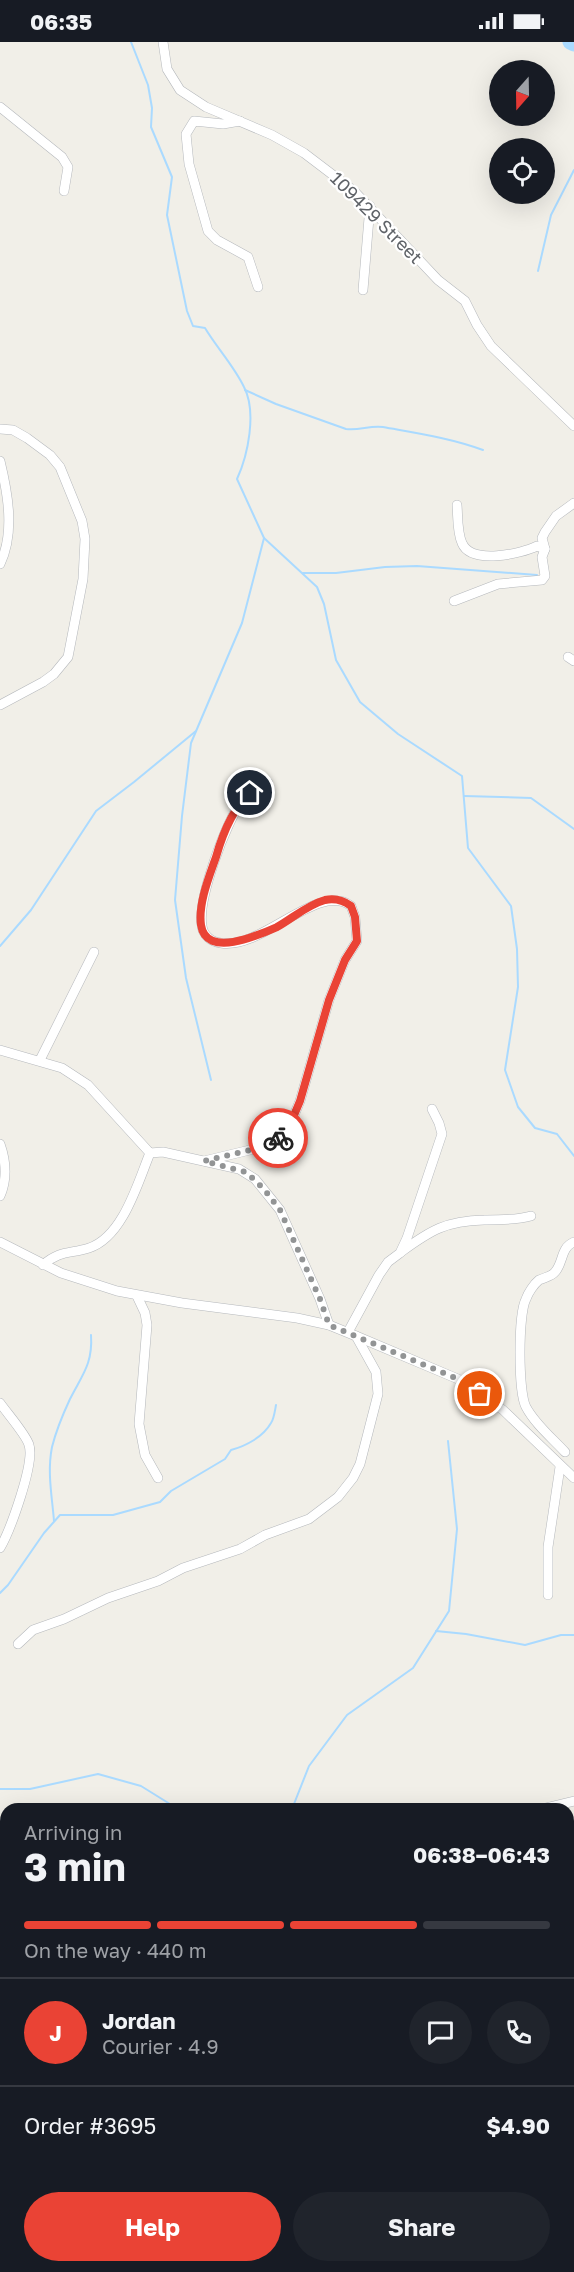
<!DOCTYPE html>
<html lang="en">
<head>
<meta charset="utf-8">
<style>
  body { margin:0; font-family:"Golos Text",sans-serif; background:#20242c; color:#f1f3f6; height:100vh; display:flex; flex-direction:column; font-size:22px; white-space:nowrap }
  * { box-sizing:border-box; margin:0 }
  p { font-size:20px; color:#9ea1a6 }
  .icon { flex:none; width:33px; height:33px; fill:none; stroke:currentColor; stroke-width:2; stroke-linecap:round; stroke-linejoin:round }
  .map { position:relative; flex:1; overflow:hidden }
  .drawer { position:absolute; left:0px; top:1761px; width:574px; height:470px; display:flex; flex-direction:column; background:#171b24; border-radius:18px 18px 0 0; box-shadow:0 6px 24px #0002 }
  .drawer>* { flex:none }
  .needle { width:39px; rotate:200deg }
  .buttons { position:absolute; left:489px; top:18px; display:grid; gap:12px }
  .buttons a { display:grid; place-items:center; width:66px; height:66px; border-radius:50%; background:#171b24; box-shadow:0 6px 24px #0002; font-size:30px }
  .pin { position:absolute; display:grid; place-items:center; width:51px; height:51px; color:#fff; margin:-26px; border:3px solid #fff; border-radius:50%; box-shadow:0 2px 6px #0007 }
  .courier { position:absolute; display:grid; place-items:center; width:60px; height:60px; margin:-30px; border:4px solid #ea4335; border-radius:50%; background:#fff; color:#222; box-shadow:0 2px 8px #0007 }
  .overview em { font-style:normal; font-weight:700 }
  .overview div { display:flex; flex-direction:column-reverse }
  .overview { display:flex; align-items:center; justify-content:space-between; height:102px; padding:0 24px }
  h1 { font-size:39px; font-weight:700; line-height:45px }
  .bar { display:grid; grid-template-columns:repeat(4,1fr); gap:9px 6px; align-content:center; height:72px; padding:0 24px }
  .bar i { height:8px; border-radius:4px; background:#363941 }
  .bar .current { background:#ea4335 }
  .bar p { grid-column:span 4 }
  .line { display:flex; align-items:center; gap:15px; padding:0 24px; border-top:2px solid #363941 }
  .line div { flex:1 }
  .round { display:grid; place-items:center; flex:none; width:63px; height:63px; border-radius:32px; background:#20242c }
  .button { display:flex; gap:12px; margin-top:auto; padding:12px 24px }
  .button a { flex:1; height:69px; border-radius:36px; background:#ea4335; color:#fff; font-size:24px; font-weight:700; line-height:69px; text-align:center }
  .button a+a { background:#20242c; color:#f1f3f6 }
  .status { display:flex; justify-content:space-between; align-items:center; height:42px; padding:0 30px; background:#171b24; direction:ltr }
  .status svg { height:16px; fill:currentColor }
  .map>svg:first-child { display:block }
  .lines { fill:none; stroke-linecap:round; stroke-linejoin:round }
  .stream { stroke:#aadaff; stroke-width:2 }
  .river { stroke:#aadaff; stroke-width:15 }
  .minor-casing { stroke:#b5b8bc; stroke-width:10 }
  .minor { stroke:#fff; stroke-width:9 }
  .done { stroke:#929495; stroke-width:6; stroke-dasharray:0 10.8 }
  .route { stroke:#ea4335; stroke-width:8 }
  .labels { text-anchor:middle; stroke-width:4.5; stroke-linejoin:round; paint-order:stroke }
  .street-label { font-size:18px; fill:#5f6368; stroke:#fff }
</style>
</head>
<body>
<div class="status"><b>06:35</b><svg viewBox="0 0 49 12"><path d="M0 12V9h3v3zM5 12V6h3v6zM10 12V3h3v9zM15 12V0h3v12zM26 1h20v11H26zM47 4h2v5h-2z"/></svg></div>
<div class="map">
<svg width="574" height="2230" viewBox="0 0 574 2230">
  <rect width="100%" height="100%" fill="#f1efe8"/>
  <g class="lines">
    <g class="stream">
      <path d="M 131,0 L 148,43 L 152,66 L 151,85 L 172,135 L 167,173 L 187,269 L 193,284 L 205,286 C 217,306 234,324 244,345 C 257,370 248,413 237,437 L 264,496 L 317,545 L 324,562 L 336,618 L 360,660 L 398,692 L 462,734 L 468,806 L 511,864 L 517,907 L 518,945 L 505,1028 L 518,1065 L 535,1086 L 557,1092 L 574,1114"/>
      <polyline points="538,229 551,173 574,128"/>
      <path d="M 245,348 L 276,362 L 346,387 C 359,389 370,383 383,385 C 416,391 451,396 483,408"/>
      <polyline points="303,531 336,531 385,525 417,524 537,533"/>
      <polyline points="464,754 531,756 574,787"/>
      <polyline points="0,904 31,868 96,769 134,740 196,689"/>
      <polyline points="211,1038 186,936 175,858 182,774 191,701 242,581 264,496"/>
      <path d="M 54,1479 C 52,1454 47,1430 52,1405 C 56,1389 63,1372 70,1357 C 82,1333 93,1322 91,1293"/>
      <path d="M 0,1551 L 8,1543 L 44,1491 L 60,1473 L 113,1473 L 160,1460 L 171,1449 L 225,1417 L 231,1408 C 246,1404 263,1395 271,1381 C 274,1377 275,1368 276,1363"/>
      <polyline points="436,1589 466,1592 525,1603 561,1593 574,1593"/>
      <polyline points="0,1747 30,1747 98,1732 141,1744 178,1767"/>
      <polyline points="292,1767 309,1724 347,1673 413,1626 449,1569 457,1487 448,1399"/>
      <polyline points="568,1860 574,1862"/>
      <polyline points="0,1996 6,2001"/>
      <polyline points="0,2013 5,2001"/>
      <polyline points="568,2122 574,2122"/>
      <polyline points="205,2224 206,2230"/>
    </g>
    <polyline class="river" points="570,0 574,2"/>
    <g class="minor-casing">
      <g id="minor">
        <polyline points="163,0 167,27 180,48 206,65 272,93 304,111 354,149 438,238 465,259 477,283 491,304 574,384"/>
        <polyline points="0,65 62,115 68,125 64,149"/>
        <polyline points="240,79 223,82 194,79 186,92 189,122 208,189 217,198 248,215 258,245"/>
        <polyline points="363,248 370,164"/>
        <polyline points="0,387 13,388 27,396 50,413 60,425 82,479 85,497 83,537 68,615 54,632 43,640 0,663"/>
        <path d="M 0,419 C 8,452 15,491 0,522"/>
        <path d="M 457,463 C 458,475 457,490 462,501 C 471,523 521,512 537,504 L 545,507"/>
        <polyline points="454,559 498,542 542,538 545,534 542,515 545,507 542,496 545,490 556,474 574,461"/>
        <polyline points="568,615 574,619"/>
        <polyline points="0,1008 62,1026 88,1043 150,1111 163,1110 239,1127 255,1137 280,1168 320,1257 329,1283"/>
        <polyline points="40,1018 94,910"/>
        <path d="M 0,1102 C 6,1119 7,1138 0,1154"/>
        <path d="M 204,1119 L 254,1107 L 268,1102 L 278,1096 L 292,1078 L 300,1059 L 329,958 L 345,918 L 357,899 L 355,875 L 351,864 C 318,839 263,908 221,901 C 211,900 203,893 202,884 C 197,858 226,780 242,759 C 249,750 259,745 268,741"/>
        <polyline points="0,1200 61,1231 117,1249 182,1261 297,1276 329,1283 356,1294 458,1337 503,1368 574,1436"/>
        <path d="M 401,1210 C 431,1188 446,1179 484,1178 C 501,1177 513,1179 531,1174"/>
        <path d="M 43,1223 C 60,1208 70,1212 89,1206 C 123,1195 138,1140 150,1111"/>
        <polyline points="137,1254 145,1271 147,1283 139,1382 145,1413 158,1436"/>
        <polyline points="348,1290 379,1233 388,1220 400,1211 407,1196 442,1092 439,1081 432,1067"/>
        <path d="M 0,1361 C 7,1371 27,1394 29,1403 C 35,1421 10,1489 0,1506"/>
        <path d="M 565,1410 C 552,1396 535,1382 526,1365 C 518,1350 518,1272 526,1257 C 528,1251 534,1242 539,1238 C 545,1235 551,1235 555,1230 C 564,1220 560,1206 574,1200"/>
        <polyline points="548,1553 548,1505 560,1425"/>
        <polyline points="18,1602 33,1588 64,1577 108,1556 158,1539 183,1526 240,1507 265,1493 309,1477 338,1455 353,1436 360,1422 378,1352 376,1330 356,1294"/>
        <polyline points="541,1767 574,1759"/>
        <polyline points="568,1962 574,1962"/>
        <polyline points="300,2224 303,2230"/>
        <polyline points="532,2230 534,2224"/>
      </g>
    </g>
    <use href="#minor" class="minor"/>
  </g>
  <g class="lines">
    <polyline class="done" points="278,1096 254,1107 204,1119 246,1130 264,1147 280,1168 320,1257 329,1283 458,1337 480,1352"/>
    <path class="route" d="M 250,751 C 233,766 222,794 216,815 C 209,835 198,862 201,883 C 206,917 259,893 277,885 C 293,876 307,863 325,858 C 335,856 343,858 351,864 L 355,875 L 357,899 L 345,918 L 329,958 L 300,1059 L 292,1078 L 278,1096"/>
  </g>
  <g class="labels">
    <g class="street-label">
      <text transform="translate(376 176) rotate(45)" y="6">109429 Street</text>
    </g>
  </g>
</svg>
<div class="buttons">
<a><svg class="needle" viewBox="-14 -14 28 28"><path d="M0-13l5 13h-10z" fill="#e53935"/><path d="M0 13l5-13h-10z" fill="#9ea1a6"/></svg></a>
<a><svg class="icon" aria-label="locate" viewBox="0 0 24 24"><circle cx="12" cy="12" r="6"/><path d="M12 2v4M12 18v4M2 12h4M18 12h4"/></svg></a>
</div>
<div class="pin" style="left:480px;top:1352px;background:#ea580c"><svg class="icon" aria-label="bag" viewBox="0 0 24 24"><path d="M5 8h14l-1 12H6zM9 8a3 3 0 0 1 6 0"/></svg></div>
<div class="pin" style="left:250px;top:751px;background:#1f2937"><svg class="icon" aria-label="home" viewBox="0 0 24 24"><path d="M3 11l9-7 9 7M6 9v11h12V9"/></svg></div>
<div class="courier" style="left:278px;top:1096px"><svg class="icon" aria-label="bike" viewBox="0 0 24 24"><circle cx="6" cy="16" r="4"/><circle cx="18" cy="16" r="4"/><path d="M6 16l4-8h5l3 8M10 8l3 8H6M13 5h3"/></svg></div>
<section class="drawer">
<div class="overview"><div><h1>3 min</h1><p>Arriving in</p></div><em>06:38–06:43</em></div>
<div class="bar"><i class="current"></i><i class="current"></i><i class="current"></i><i></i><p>On the way · 440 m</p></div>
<div class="line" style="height:108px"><b class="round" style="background:#ea4335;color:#fff">J</b><div><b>Jordan</b><p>Courier · 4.9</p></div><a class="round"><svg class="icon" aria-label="chat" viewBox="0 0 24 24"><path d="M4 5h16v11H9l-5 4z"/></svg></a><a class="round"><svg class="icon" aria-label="phone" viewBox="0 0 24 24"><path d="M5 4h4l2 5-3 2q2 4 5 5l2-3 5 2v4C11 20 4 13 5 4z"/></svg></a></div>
<div class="line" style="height:78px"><div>Order #3695</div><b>$4.90</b></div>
<div class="button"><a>Help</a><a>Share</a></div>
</section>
</div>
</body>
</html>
